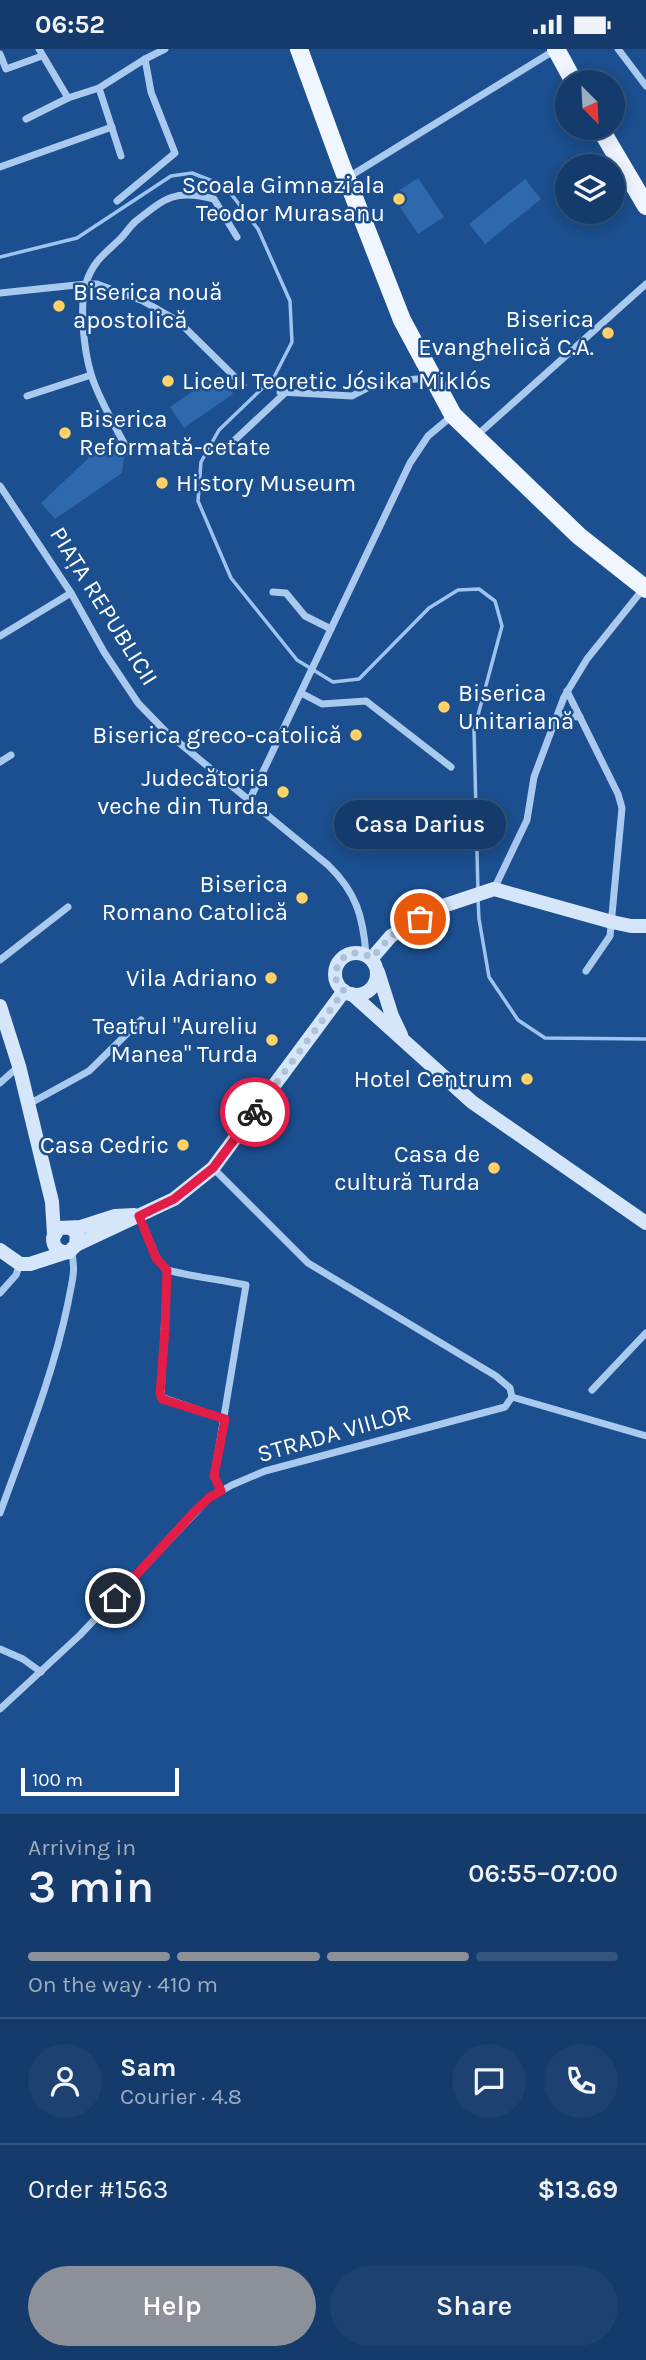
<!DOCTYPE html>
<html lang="en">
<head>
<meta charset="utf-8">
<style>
  body { margin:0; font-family:Karla,sans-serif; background:#1d4271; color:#f1f3f6; height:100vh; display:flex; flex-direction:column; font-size:26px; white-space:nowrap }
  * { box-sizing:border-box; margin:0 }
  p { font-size:23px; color:#9dadc1 }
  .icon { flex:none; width:38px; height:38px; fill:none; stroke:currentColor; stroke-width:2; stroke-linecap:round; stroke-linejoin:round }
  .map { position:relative; height:1765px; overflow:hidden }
  .sheet { display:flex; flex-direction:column; background:#143b6b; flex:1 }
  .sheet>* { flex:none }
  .needle { width:46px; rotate:156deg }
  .buttons { position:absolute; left:555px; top:21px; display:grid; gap:14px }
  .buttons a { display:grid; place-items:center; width:70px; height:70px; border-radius:50%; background:#143b6b; box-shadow:0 4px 18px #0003,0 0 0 2px #33557e; font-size:35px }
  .scale { position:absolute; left:21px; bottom:18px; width:158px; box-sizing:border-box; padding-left:7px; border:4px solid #fff; border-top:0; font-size:19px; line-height:24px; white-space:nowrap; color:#fff; -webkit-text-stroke:5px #1b4f8f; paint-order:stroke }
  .pin { position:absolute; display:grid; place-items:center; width:60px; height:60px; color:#fff; margin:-30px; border:4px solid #fff; border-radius:50%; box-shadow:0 2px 7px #0007 }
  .courier { position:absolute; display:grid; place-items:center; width:70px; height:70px; margin:-35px; border:5px solid #e11d48; border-radius:50%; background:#fff; color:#222; box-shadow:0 2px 9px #0007 }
  .bubble { position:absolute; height:49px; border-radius:24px; background:#143b6b; box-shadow:0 4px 18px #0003,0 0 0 2px #33557e; font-size:23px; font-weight:600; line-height:49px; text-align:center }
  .head em { font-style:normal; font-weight:600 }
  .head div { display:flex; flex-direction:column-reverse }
  .head { display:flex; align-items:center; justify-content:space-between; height:119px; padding:0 28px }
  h1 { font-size:46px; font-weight:600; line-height:52px }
  .bar { display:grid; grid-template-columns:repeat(4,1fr); gap:10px 7px; align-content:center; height:84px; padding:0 28px }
  .bar i { height:9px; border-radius:5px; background:#33557e }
  .bar .selected { background:#8c9099 }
  .bar p { grid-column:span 4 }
  .line { display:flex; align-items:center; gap:18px; padding:0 28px; border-top:2px solid #33557e }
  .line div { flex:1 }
  .round { display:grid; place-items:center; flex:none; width:74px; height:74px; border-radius:37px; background:#1d4271 }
  .primary-button { display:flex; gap:14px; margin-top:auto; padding:14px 28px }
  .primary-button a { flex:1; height:80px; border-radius:42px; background:#8c9099; color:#fff; font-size:28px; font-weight:600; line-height:80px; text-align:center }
  .primary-button a+a { background:#1d4271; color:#f1f3f6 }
  .status { display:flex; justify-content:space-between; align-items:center; height:49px; padding:0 35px; background:#143b6b; direction:ltr }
  .status svg { height:19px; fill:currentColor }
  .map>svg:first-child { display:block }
  .green { fill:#2e69ad }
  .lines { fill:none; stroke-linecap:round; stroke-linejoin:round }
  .stream { stroke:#9cc4f0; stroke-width:3.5 }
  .street { stroke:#a9c9ee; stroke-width:7 }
  .secondary { stroke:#d6e6fa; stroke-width:14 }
  .primary { stroke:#f0f6ff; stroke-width:18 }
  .done { stroke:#afc1d8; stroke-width:7; stroke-dasharray:0 12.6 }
  .route { stroke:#e11d48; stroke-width:9 }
  .poi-dot { fill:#ffd166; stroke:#1b4f8f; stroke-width:2.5 }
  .labels { text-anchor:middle; stroke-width:5; stroke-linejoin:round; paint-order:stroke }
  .poi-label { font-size:24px; fill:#fff; stroke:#1b4f8f; text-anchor:end }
  .street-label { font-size:24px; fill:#fff; stroke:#1b4f8f }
</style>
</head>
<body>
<div class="status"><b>06:52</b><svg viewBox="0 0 49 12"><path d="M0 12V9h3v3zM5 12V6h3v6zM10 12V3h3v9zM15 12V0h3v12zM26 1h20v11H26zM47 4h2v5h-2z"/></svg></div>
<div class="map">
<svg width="646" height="1765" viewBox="0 0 646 1765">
  <rect width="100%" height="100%" fill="#1b4f8f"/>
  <g class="green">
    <polygon points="418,129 444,168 418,185 392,146"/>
    <polygon points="525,130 541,150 485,195 469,175"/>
    <polygon points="219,324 233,345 184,379 170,358"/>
    <polygon points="117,382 129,403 124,409 122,424 55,470 41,454"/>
  </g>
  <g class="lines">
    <g class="stream">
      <polyline points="0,208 77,189 171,127 192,124 225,137 258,180 290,252 292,293 274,328 219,381 201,413 198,452 231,529 297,611 333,633 359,630 429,559 458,541 479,540 495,552 502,577 474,681 478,843"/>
      <polyline points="478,850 479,870 489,928 518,971 545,989 646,990"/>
    </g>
    <g class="street">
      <polyline points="39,0 68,49"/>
      <polyline points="618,0 646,37"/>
      <polyline points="0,5 6,20 42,7"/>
      <polyline points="99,39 121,107"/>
      <polyline points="26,70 68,49 99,39 145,10 165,0"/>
      <polyline points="0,118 112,78"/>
      <polyline points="347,129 555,1"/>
      <polyline points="117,152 175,104 151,43 145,10"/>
      <polyline points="0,244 86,235 97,235 143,252 178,272 243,336"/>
      <polyline points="280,343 352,347 379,333 430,329"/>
      <polyline points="27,347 91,326"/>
      <polyline points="475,388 646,235"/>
      <path d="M 129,403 C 117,381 98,349 91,325 C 84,301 79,258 86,234 C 93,213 103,206 118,192 C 125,186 129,178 136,172 C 166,148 176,140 214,150 L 237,188"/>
      <polyline points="222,403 285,344"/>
      <path d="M 0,437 L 71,544 L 104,603 L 138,654 L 166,683 L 328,816 C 356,843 363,867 366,905"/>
      <polyline points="273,543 286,544 305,567 331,580"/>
      <polyline points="0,587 71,544"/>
      <polyline points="567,642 618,745 622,759 610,887 586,922"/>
      <polyline points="301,644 322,655 366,652 451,718"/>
      <polyline points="555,671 562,667 580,668"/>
      <polyline points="0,713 11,706"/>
      <polyline points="250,750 410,414 428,387 453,366"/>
      <polyline points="494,840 527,771 534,728 564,648 587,610 644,539"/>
      <polyline points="0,911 68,858"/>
      <polyline points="0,1034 18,1018"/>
      <polyline points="29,1055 89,1022 141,971"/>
      <polyline points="213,1119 308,1214 496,1327 510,1339 512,1348"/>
      <polyline points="139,1166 157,1209 167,1221 161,1348 225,1370"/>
      <path d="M 167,1221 C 193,1228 219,1230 246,1236 L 214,1427 L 221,1442"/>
      <polyline points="0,1244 16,1226 20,1215"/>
      <polyline points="592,1341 646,1284"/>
      <polyline points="512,1348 646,1387"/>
      <path d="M 0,1464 C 25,1395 53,1327 68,1254 C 71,1236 77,1220 71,1202"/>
      <polyline points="0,1600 23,1610 41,1623"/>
      <polyline points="0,1660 80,1586 210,1448 232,1436 265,1422 505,1358 512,1348"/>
    </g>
    <g class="secondary">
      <circle cx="356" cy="925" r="21"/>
      <polyline points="372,909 391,887 443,857 494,840 612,873 631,877 646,877"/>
      <polyline points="378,923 392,967 401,986"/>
      <polyline points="352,945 472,1053 646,1174"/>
      <polyline points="0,957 19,1017 52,1153 54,1185"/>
      <path d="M 71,1179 L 77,1185 L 76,1196 L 69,1203 C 59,1204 53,1199 53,1189 L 59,1179 L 81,1178 L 115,1167 L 134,1166"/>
      <polyline points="76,1196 174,1150 213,1119 344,942"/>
      <polyline points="0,1201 20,1215 30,1215 67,1203"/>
    </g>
    <g class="primary">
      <polyline points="299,0 341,115 402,271 453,366 579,487 646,540"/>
      <polyline points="556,0 574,33"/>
      <polyline points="600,79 646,157"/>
    </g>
  </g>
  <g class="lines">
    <path class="done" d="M 255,1063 L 344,942 L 335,929 L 338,914 C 348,902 359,901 372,909 L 391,887 L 420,870"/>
    <polyline class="route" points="115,1549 195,1462 210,1448 221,1442 214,1427 225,1370 162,1350 160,1345 165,1280 167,1221 156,1209 139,1167 174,1150 213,1119 255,1063"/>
  </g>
  <g class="poi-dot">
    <circle cx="399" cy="150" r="7"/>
    <circle cx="59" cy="257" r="7"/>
    <circle cx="608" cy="284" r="7"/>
    <circle cx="168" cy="332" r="7"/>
    <circle cx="65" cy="384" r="7"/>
    <circle cx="162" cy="434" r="7"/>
    <circle cx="444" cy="658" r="7"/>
    <circle cx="356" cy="686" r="7"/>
    <circle cx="283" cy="743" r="7"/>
    <circle cx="302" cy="849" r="7"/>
    <circle cx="271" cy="929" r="7"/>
    <circle cx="272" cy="991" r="7"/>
    <circle cx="527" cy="1030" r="7"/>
    <circle cx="183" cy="1096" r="7"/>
    <circle cx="494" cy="1119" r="7"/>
  </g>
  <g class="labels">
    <g class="poi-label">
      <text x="385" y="144">Scoala Gimnaziala<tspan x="385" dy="28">Teodor Murasanu</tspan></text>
      <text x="73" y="251" text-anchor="start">Biserica nouă<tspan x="73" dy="28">apostolică</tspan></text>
      <text x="594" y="278">Biserica<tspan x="594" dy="28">Evanghelică C.A.</tspan></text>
      <text x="182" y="340" text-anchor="start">Liceul Teoretic Jósika Miklós</text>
      <text x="79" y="378" text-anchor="start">Biserica<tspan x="79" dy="28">Reformată-cetate</tspan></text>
      <text x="176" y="442" text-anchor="start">History Museum</text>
      <text x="458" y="652" text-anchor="start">Biserica<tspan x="458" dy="28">Unitariană</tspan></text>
      <text x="342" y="694">Biserica greco-catolică</text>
      <text x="269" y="737">Judecătoria<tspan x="269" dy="28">veche din Turda</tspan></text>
      <text x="288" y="843">Biserica<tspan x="288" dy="28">Romano Catolică</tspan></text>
      <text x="257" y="937">Vila Adriano</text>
      <text x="258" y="985">Teatrul "Aureliu<tspan x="258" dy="28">Manea" Turda</tspan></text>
      <text x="513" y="1038">Hotel Centrum</text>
      <text x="169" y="1104">Casa Cedric</text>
      <text x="480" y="1113">Casa de<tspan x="480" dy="28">cultură Turda</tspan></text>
    </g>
    <g class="street-label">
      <text transform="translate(104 557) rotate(58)" y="8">PIAȚA REPUBLICII</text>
      <text transform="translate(334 1384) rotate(-16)" y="8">STRADA VIILOR</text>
    </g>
  </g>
</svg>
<div class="buttons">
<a><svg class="needle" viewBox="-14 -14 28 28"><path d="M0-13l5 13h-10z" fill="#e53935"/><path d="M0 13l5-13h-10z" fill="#9dadc1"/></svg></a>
<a><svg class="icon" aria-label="layers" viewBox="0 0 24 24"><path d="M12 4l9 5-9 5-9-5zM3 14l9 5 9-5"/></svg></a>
</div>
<div class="scale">100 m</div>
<div class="pin" style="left:420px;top:870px;background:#ea580c"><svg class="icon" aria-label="bag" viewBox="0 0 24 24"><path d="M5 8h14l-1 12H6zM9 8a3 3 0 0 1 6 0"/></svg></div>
<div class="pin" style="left:115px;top:1549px;background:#1f2937"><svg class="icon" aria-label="home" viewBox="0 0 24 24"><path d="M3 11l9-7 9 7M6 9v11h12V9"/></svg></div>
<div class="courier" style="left:255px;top:1063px"><svg class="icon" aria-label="bike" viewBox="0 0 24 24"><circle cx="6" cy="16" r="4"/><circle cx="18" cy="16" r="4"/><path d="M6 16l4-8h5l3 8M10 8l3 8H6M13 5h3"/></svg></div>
<div class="bubble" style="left:334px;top:751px;width:172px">Casa Darius</div>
</div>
<section class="sheet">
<div class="head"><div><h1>3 min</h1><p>Arriving in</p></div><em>06:55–07:00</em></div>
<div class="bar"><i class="selected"></i><i class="selected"></i><i class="selected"></i><i></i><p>On the way · 410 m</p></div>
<div class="line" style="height:126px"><a class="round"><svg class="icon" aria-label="person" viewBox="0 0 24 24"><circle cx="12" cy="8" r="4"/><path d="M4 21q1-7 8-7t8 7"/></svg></a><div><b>Sam</b><p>Courier · 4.8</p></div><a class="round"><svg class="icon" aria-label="chat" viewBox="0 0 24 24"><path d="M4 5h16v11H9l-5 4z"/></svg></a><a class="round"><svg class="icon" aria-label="phone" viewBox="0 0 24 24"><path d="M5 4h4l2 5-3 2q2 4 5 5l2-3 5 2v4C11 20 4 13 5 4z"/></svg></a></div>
<div class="line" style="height:91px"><div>Order #1563</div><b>$13.69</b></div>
<div class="primary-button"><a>Help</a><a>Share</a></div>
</section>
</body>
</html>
